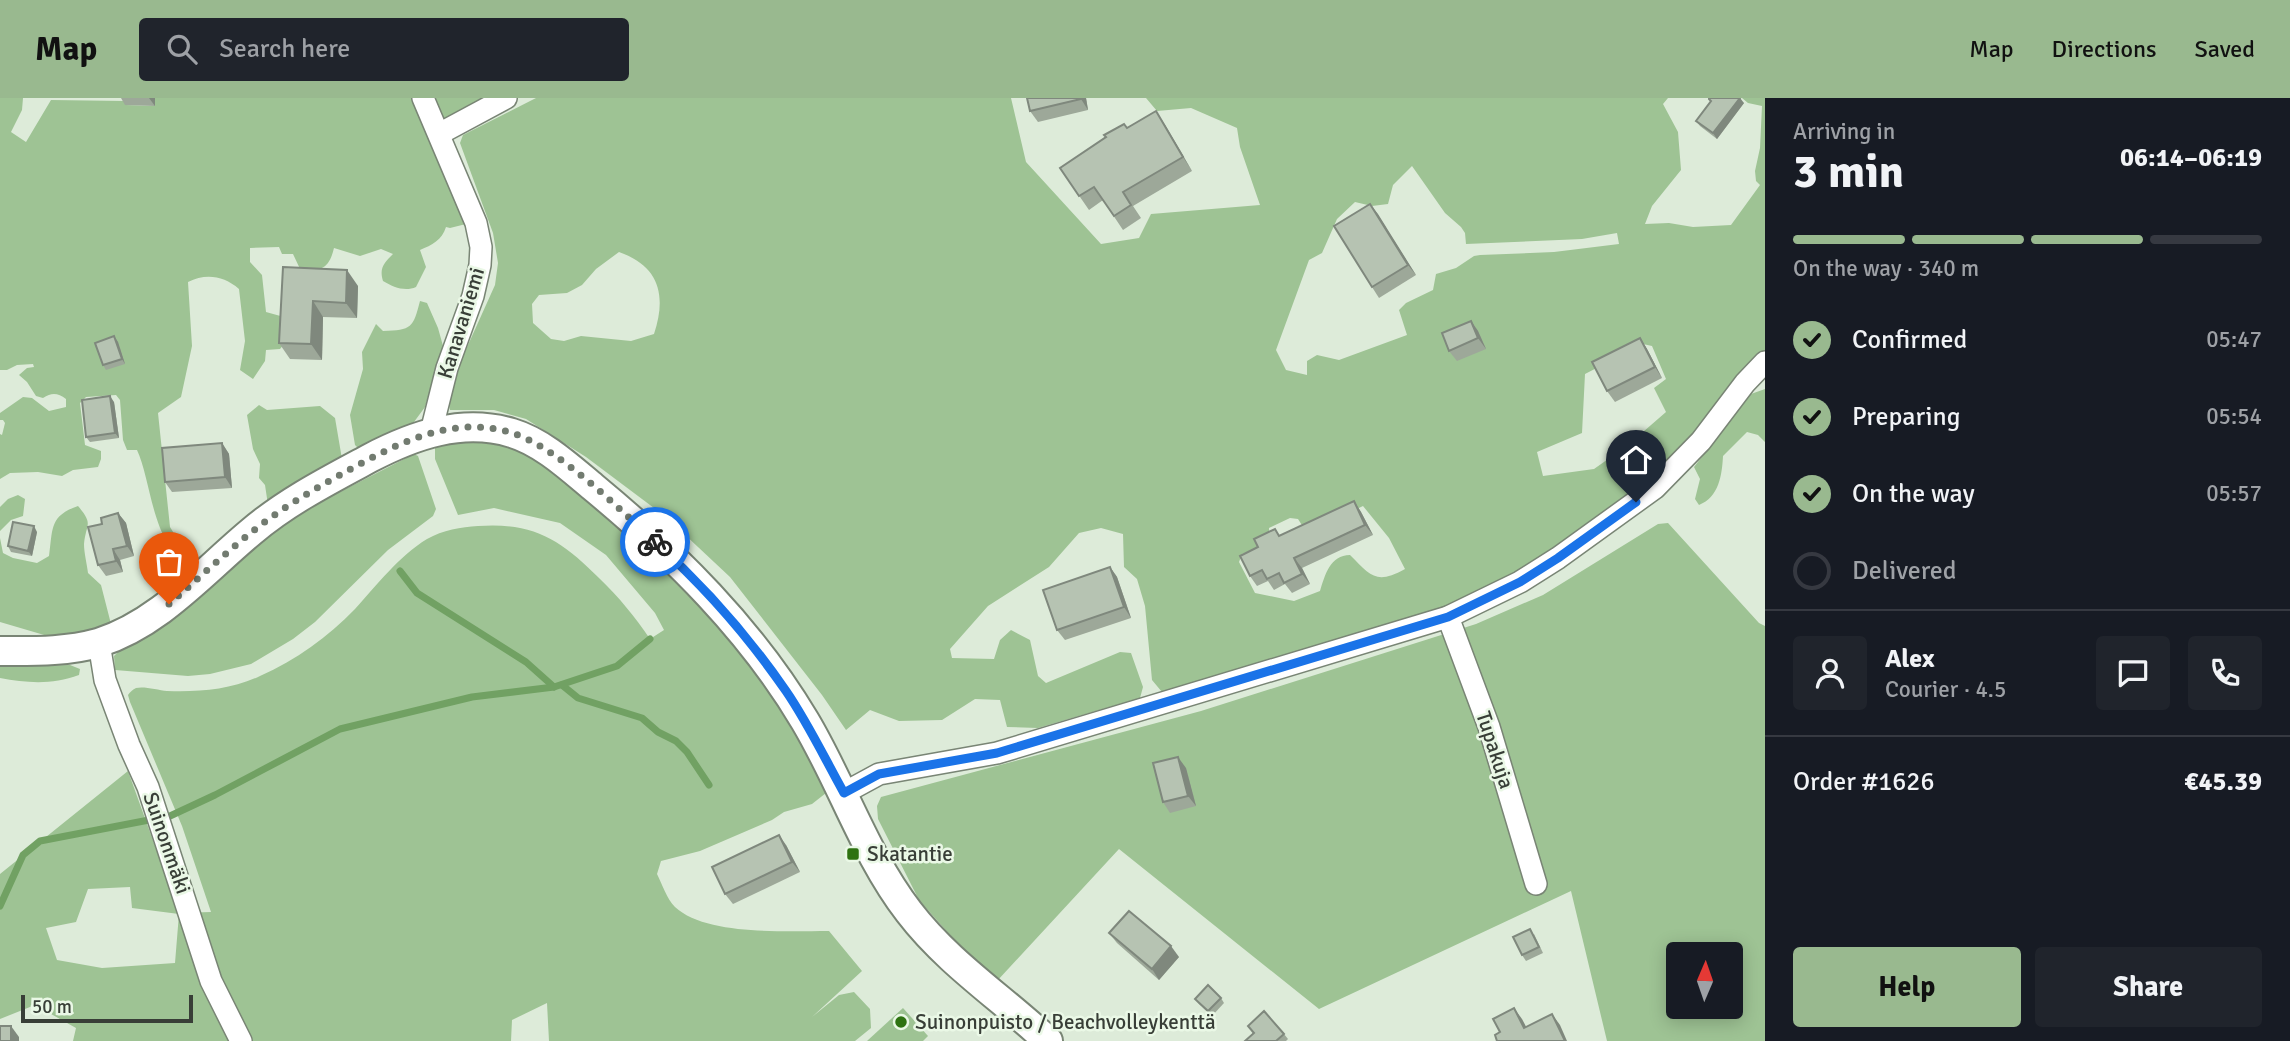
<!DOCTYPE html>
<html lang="en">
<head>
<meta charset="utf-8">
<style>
  body { margin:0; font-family:Signika,sans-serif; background:#20242c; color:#f1f3f6; height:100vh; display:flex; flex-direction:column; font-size:26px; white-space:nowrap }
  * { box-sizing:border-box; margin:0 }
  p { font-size:23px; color:#9ea1a6 }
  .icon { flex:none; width:38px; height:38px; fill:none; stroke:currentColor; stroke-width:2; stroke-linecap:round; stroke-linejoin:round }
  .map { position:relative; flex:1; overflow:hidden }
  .panel { display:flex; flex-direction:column; background:#171b24; width:525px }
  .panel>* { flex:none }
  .needle { width:46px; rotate:2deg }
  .buttons { position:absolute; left:1666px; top:844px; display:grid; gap:14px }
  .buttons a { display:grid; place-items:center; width:77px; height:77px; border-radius:7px; background:#171b24; box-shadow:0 4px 18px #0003; font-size:35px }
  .scale { position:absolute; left:21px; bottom:18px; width:172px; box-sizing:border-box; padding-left:7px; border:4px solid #383e37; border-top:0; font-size:19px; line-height:24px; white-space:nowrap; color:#383e37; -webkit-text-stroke:5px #eaf8e6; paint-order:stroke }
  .pin { position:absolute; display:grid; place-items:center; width:60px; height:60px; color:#fff; margin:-72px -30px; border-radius:50% 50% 50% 0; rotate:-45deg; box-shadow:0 0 7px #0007 }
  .pin .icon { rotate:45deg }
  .courier { position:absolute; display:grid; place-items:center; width:70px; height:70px; margin:-35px; border:5px solid #1a73e8; border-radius:50%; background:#fff; color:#222; box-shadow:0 2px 9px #0007 }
  .head em { font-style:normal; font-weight:700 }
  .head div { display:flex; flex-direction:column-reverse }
  .head { display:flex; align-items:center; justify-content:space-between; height:119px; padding:0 28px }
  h1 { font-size:46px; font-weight:700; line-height:52px }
  .bar { display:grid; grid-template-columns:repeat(4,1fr); gap:10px 7px; align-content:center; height:84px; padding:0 28px }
  .bar i { height:9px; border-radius:5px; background:#363941 }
  .bar .current { background:#99b98f }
  .bar p { grid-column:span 4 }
  .line { display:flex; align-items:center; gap:18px; padding:0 28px; border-top:2px solid #363941 }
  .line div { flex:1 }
  .round { display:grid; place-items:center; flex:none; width:74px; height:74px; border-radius:7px; background:#20242c }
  ol { padding:0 28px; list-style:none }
  li { display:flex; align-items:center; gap:21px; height:77px }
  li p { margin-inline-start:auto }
  li .icon { padding:7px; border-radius:50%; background:#99b98f; color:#111; stroke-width:4 }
  li:last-child { color:#9ea1a6 }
  li i { width:38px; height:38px; border:4px solid #363941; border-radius:50% }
  .cta { display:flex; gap:14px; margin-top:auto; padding:14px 28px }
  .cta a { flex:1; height:80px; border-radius:7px; background:#99b98f; color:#111; font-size:28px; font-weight:700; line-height:80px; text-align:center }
  .cta a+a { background:#20242c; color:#f1f3f6 }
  header { display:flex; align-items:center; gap:42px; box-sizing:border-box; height:98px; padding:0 35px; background:#99b98f; color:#111 }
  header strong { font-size:33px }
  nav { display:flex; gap:38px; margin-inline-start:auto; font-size:24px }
  .search { width:490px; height:63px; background:#20242c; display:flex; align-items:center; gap:18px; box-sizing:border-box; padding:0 24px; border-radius:7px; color:#9ea1a6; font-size:26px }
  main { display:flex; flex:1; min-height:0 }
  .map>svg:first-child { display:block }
  .green { fill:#9ec394; fill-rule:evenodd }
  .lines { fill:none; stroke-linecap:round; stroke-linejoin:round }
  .stream { stroke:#71a163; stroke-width:7 }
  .minor-casing { stroke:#798575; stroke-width:24 }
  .tertiary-casing { stroke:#798575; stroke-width:32 }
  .minor { stroke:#fff; stroke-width:21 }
  .tertiary { stroke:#fff; stroke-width:28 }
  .wall { fill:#9da899 }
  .shaded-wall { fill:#7f887d }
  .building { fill:#b6c3b2; stroke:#7f887d; stroke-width:2 }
  .done { stroke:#727b70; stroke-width:7; stroke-dasharray:0 12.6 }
  .route { stroke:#1a73e8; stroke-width:9 }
  .poi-dot { fill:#2e7211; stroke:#eaf8e6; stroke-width:2.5 }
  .labels { text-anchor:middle; stroke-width:5; stroke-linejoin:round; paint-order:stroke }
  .street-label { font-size:21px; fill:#383e37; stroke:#eaf8e6 }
  .poi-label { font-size:21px; fill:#383e37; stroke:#eaf8e6; text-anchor:start }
</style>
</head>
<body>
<header>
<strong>Map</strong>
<div class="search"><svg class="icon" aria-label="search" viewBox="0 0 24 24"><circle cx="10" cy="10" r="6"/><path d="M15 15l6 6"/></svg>Search here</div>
<nav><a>Map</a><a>Directions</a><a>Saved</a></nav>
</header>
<main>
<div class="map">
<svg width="1765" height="943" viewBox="0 0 1765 943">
  <rect width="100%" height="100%" fill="#ddebd9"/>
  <g class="green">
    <path d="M 0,0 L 23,0 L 22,12 L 11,34 L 26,44 L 51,2 L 126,3 L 126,7 L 154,8 L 155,0 L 415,0 L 466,126 L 450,130 L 446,129 C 442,142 432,147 420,152 L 426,169 L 416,189 C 405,194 393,189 383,183 C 379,170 384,165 393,156 L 381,151 L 360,158 L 334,150 C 329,171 321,173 301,173 L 293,156 L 282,156 L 279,149 L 250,150 L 250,164 L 262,177 L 266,214 L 284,219 L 284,246 L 280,251 L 266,252 L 265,263 L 253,281 L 240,272 L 245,243 L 239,191 C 224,178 206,175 188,184 L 192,248 L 181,299 L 158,315 L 170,429 L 186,455 L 181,458 C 153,443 150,379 137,352 L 127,352 L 123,342 L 120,302 L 116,297 L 86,299 L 80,305 L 85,347 L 101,353 L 101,361 L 98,369 L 73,372 L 62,378 L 38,374 L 10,375 L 0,381 L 0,336 L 2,337 L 5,325 L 3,322 L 0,322 L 0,315 L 23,299 L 32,300 L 49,313 L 66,309 L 66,301 C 58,295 52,294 43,300 L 36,298 L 27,284 L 19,277 L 27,270 L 34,269 L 33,266 L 17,267 L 7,272 L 0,272 Z"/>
    <polygon points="428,0 484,0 444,22 437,19"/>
    <path d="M 536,0 L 1011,0 L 1026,64 L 1101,146 L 1139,140 L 1151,116 L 1260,107 L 1240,49 L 1237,30 L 1191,10 L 1157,13 L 1146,0 L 1668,0 L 1663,6 L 1678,34 L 1681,72 L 1652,108 L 1645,126 L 1669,125 L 1693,129 L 1731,127 L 1760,87 L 1756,83 L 1755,73 L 1760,50 L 1762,8 L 1748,5 L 1742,0 L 1765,0 L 1765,255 L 1698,339 L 1657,377 L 1546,460 L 1445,511 L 1162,594 L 1152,582 L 1145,508 L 1137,481 L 1124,469 L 1123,436 L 1101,430 L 1079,435 L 1049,469 L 988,508 L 950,551 L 952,560 L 994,561 L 1000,542 L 1011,532 L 1030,542 L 1038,578 L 1046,585 L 1120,554 L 1131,555 L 1143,589 L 1140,600 L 1038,630 L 1007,629 L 1000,602 L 975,601 L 942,622 L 899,623 L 870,612 L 846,632 L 822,597 L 730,479 L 666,419 L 586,359 L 526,321 L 494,312 L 450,312 L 449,307 L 459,267 L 495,187 L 498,165 L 493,135 L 460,45 L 463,37 ZM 1412,68 L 1445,115 L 1461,129 L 1465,135 L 1466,146 L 1582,141 L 1617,135 L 1619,146 L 1554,154 L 1480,157 L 1474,158 L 1456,170 L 1436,176 L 1433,192 L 1406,205 L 1399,212 L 1407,237 L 1339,262 L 1317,257 L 1307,263 L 1307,277 L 1286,272 L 1276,252 L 1309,162 L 1322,155 L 1337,121 L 1355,104 L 1372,108 L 1388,106 L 1393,87 ZM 619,154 C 659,168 667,197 654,236 L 631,243 L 581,238 L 564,243 L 551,241 L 533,225 L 532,206 L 539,197 L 567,195 L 582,187 L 596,171 ZM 1643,246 L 1652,248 L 1666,281 L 1654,290 L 1666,314 L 1628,347 L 1594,371 L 1543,378 L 1537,354 L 1582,335 L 1585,276 ZM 1363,408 L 1389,440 L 1405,471 C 1376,487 1371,478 1350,457 C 1330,457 1325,477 1320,493 L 1294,503 L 1255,495 L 1239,464 L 1242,456 C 1256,450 1270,447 1269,430 L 1290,420 L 1298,421 L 1307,435 Z"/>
    <path d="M 420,203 L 427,205 L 438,230 L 443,248 L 425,309 L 414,324 L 359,351 L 355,347 L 350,317 L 363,271 L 362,254 L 376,226 L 383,233 C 412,232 413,230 420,203 Z"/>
    <path d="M 1765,291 L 1765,344 L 1758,337 L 1747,334 L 1723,358 C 1722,377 1719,399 1699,407 L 1695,401 L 1700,381 L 1694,369 L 1751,296 Z"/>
    <polygon points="259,307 267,312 320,308 335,320 342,361 268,407 265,387 259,380 260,366 253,351 247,317"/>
    <path d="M 459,343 L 507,347 L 537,361 L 565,382 L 697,501 L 776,601 L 824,685 L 826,695 L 812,706 L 784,714 L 772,722 L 700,753 L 661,763 L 657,776 C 662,786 667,801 675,809 C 706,838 788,833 829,833 L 862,873 L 812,919 L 839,897 L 854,894 L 870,911 L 871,930 L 855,943 L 549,943 L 547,905 L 512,922 L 511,943 L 73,943 L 76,930 L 35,907 L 0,921 L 0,776 L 128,673 L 179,815 L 211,814 L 182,728 L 130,604 L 128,597 C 130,594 132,592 136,590 C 144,588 158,592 167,593 C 199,594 231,592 260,578 C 296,562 328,539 355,511 C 377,487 399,458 427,441 C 443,432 461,429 478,428 C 534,424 561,442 599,480 C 619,499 635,519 650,541 L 664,532 L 655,515 L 606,457 L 560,425 L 494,410 L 458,417 L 435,361 L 435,345 ZM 130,789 L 132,810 L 179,816 L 175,865 L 102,870 L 57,862 L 46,830 L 76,824 L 88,791 Z"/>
    <polygon points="414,356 418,358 436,411 433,418 388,452 315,524 293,541 251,566 210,576 188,578 115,572 114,558 119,553 163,528 282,427 328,400"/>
    <polygon points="18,397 25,401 23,418 11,422 0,433 0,409 8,401"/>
    <path d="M 78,408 C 94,427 86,425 84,446 C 84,455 87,466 88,475 L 101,487 L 111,526 L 90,535 L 51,539 L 0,524 L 0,440 L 3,455 L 13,460 L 37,465 L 49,458 C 53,431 49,418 78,408 Z"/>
    <path d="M 1668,425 L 1759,525 L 1765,528 L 1765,943 L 1607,943 L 1571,793 L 1319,911 L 1119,751 L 997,883 L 973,863 L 919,802 L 878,721 L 877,708 L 881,699 L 1201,613 L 1476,526 L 1543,497 L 1658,426 ZM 1678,856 L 1731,856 L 1731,908 L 1678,908 Z"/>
    <path d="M 70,567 L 80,571 L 79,577 C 52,587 27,585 0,580 L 0,568 Z"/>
    <polygon points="903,910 928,938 923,943 867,943"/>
  </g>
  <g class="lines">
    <g class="stream">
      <polyline points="400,473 417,495 526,564 554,589"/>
      <polyline points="562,587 578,600 642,620 658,634 676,643 687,654 709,687"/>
      <polyline points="170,718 215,697 340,631 472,599 554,589 617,568 650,541"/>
      <polyline points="0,808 23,757 40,743 149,722"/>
    </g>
    <g class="minor-casing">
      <g id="minor">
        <polyline points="423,0 476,125 481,149 480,167 473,198 447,270 431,334"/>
        <polyline points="439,36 506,0"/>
        <polyline points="1448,519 1489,629 1536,786"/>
        <polyline points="99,545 105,582 129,647 148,689 211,883 241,943"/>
        <polyline points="844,695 879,676 997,655 1448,519 1520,484 1558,460 1655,390 1701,343 1745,285 1765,264"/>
      </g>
    </g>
    <g class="tertiary-casing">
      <path id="tertiary" d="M 0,553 C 33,553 66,554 98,545 C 159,526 203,474 251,434 C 286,404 329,382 370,360 C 414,337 462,320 512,335 C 542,344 569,369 593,389 C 674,456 751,532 805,623 C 842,685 865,757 909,814 C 948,865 1002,900 1048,943"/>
    </g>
    <use href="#minor" class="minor"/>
    <use href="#tertiary" class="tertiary"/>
  </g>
  <g class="wall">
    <polygon points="121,0 155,0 155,8 125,7"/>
    <polygon points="1027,0 1086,0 1088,12 1038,24 1030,13"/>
    <polygon points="1709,1 1744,5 1717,41 1700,28 1696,23 1711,4"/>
    <polygon points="1165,27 1192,73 1133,108 1141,120 1123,132 1103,102 1089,112 1060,70 1127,30"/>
    <polygon points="1370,106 1416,177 1379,200 1372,189"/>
    <polygon points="283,169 358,188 357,220 323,219 322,262 290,261 279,245"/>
    <polygon points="1471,223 1478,233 1486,251 1457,263 1449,253"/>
    <polygon points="114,238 118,244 125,266 106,272 103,267"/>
    <polygon points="1640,240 1647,251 1662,280 1615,304 1607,293"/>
    <polygon points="114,304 119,340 90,344 86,339"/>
    <polygon points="222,345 229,356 232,390 172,394 165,384"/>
    <polygon points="1354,403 1361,414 1373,437 1302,470 1310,486 1292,495 1285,486 1274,492 1268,483 1257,488 1250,478 1258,449 1275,431 1280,438"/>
    <polygon points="118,415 126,425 134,458 120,462 123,474 106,478 98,467 102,426"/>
    <polygon points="37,434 32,458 11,454 8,448"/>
    <polygon points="1110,469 1117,479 1131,520 1065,542 1057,532"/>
    <polygon points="1186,670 1196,708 1170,715 1163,704"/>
    <polygon points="786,747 800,774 733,806 725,796"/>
    <polygon points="1109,835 1179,859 1159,882 1117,845"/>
    <polygon points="1534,836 1543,855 1526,863 1522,857"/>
    <polygon points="1221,900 1224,905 1212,918 1199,906 1195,901"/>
    <polygon points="1248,928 1284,936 1288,941 1286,943 1245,943 1253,935"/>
  </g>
  <g class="shaded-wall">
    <polygon points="149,0 155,0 155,8"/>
    <polygon points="1081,0 1086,0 1088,12 1081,1"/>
    <polygon points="1740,0 1744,5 1717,41 1713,35"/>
    <polygon points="1156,13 1165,27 1192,73 1183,59"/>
    <polygon points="1370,106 1378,116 1416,177 1408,167"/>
    <polygon points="347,172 358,188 357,220 346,205"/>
    <polygon points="313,203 323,219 322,262 311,246"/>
    <polygon points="1471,223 1478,233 1486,251 1478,240"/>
    <polygon points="114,238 118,244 125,266 122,261"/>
    <polygon points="1640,240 1647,251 1662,280 1655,269"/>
    <polygon points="110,298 114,304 119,340 115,335"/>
    <polygon points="222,345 229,356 232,390 225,379"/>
    <polygon points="1354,403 1361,414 1373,437 1365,427"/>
    <polygon points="118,415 126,425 134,458 127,448"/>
    <polygon points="34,428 37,434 32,458 28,453"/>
    <polygon points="113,451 120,462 123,474 116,463"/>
    <polygon points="1294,460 1302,470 1310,486 1302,476"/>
    <polygon points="1110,469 1117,479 1131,520 1124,509"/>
    <polygon points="1178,659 1186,670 1196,708 1188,698"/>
    <polygon points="779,737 786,747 800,774 792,764"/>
    <polygon points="1171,848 1179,859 1159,882 1152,871"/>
    <polygon points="1514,910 1522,921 1532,940 1524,930"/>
    <polygon points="1552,916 1560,927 1567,943 1565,943"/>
    <polygon points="11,928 19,939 19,943 11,943"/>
  </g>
  <g class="building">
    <polygon points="1027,0 1081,0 1081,1 1030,13"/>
    <polygon points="1709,0 1740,0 1713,35 1696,23 1711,3 1709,1"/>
    <polygon points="1156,13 1183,59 1123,94 1131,107 1114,118 1094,89 1079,98 1060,70 1106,39 1104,37 1124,26 1127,30"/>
    <polygon points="1370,106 1408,167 1372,189 1334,128"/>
    <polygon points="283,169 347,172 346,205 313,203 311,246 279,245"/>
    <polygon points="1471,223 1478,240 1449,253 1442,235"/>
    <polygon points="114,238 122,261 103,267 95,245"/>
    <polygon points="1640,240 1655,269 1607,293 1592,264"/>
    <polygon points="110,298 115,335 86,339 82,302"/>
    <polygon points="222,345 225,379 165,384 162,350"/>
    <polygon points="1354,403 1365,427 1294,460 1302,476 1284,485 1279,475 1267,481 1262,472 1250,478 1240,458 1258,449 1254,441 1275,431 1279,438"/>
    <polygon points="118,415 127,448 113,451 116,463 98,467 88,429 102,426 101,420"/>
    <polygon points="13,424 34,428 28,453 8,448"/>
    <polygon points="1110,469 1124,509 1057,532 1043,492"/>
    <polygon points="1178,659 1188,698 1163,704 1153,665"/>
    <polygon points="779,737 792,764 725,796 712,769"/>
    <polygon points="1129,813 1171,848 1152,871 1109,835"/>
    <polygon points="1530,831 1539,849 1522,857 1513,839"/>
    <polygon points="1208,887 1221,900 1208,913 1195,901"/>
    <polygon points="1514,910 1524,930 1552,916 1565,943 1497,943 1495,937 1500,934 1493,921"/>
    <polygon points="1264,913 1284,936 1276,943 1245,943 1254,935 1248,928"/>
    <rect x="0" y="928" width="11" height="15"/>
  </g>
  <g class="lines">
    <path class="done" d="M 169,506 C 197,482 224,456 253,433 C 279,412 308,395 338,378 C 391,349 449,315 512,335 C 557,349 620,411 655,444"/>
    <path class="route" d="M 655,444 C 704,488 748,538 786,593 C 808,625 825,661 844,695 L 879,676 L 997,655 L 1448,519 L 1520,484 L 1558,460 L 1636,404"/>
  </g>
  <g class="poi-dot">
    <rect x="846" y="749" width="14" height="14" rx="3.5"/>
    <circle cx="901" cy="924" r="7"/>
  </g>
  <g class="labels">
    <g class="street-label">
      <text transform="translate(461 225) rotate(-73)" y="7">Kanavaniemi</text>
      <text transform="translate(1495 652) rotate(72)" y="7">Tupakuja</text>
      <text transform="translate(167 745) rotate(71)" y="7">Suinonmäki</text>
    </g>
    <g class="poi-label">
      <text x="867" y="763">Skatantie</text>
      <text x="915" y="931">Suinonpuisto / Beachvolleykenttä</text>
    </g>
  </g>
</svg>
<div class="buttons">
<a><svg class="needle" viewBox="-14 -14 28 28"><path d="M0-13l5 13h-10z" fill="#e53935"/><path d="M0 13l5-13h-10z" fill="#9ea1a6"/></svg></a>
</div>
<div class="scale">50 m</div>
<div class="pin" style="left:169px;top:506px;background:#ea580c"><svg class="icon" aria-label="bag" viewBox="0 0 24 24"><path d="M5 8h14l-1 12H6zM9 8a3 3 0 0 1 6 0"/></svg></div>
<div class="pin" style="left:1636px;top:404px;background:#1f2937"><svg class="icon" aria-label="home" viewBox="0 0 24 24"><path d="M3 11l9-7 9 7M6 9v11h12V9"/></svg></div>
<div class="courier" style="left:655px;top:444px"><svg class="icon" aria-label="bike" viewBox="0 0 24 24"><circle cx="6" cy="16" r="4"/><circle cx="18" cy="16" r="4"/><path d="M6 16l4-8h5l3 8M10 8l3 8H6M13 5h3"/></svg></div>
</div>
<section class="panel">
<div class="head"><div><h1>3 min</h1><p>Arriving in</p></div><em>06:14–06:19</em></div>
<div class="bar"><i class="current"></i><i class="current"></i><i class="current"></i><i></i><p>On the way · 340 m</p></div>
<ol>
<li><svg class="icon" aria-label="check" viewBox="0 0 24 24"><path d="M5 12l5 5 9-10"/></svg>Confirmed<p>05:47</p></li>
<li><svg class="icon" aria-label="check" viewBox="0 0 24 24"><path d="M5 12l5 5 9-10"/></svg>Preparing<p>05:54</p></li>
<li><svg class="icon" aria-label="check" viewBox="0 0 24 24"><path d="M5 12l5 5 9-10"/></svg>On the way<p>05:57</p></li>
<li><i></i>Delivered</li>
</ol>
<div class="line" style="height:126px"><a class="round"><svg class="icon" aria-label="person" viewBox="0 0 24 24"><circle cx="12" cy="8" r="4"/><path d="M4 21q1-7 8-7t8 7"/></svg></a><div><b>Alex</b><p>Courier · 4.5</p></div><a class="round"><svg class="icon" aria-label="chat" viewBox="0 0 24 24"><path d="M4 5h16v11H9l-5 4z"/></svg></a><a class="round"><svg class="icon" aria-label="phone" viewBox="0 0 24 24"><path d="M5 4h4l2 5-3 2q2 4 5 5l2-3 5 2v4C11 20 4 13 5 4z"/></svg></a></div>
<div class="line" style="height:91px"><div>Order #1626</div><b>€45.39</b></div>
<div class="cta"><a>Help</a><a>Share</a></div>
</section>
</main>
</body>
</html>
